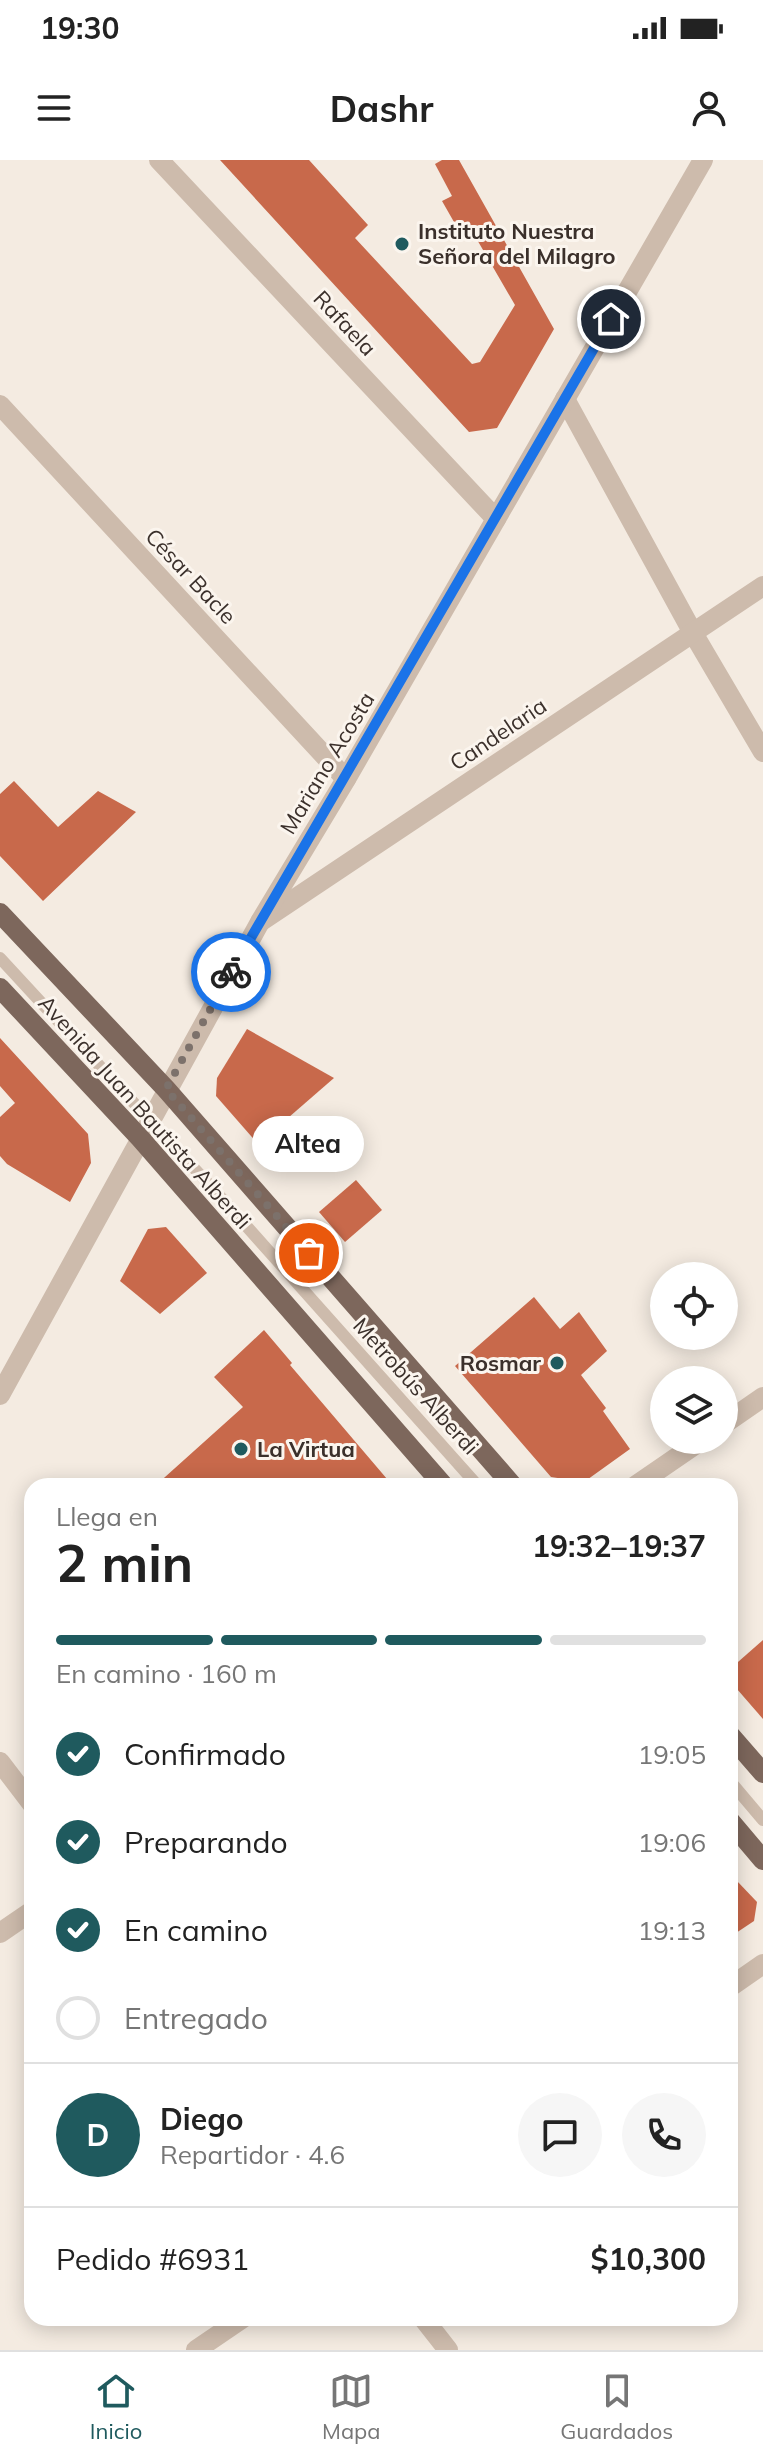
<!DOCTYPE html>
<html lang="es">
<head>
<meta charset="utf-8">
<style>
  body { margin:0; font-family:Mulish,sans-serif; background:#f6f6f6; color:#222; height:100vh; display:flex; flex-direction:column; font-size:30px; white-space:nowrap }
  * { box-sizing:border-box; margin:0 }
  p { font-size:26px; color:#767676 }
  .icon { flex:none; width:44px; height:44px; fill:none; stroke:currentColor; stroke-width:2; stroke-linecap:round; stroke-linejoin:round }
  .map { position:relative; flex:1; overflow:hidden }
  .sheet { position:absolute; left:24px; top:1318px; width:714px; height:848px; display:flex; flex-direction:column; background:#fff; border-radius:24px; box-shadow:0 4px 20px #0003 }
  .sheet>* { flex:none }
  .fabs { position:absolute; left:650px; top:1102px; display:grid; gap:16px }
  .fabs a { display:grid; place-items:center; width:88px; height:88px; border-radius:50%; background:#fff; box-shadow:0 4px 20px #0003; font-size:40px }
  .pin { position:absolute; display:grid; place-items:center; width:68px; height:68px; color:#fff; margin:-34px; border:4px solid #fff; border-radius:50%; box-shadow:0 2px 8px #0007 }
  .courier { position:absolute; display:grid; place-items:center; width:80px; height:80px; margin:-40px; border:6px solid #1a73e8; border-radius:50%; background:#fff; color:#222; box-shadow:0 2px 10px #0007 }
  .bubble { position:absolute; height:56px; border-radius:28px; background:#fff; box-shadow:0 4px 20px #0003; font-size:26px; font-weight:700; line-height:56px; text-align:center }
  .headline em { font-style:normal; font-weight:700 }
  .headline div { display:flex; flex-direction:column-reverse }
  .headline { display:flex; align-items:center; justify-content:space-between; height:136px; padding:0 32px }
  h1 { font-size:52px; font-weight:700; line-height:60px }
  .bar { display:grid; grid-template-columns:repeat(4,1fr); gap:12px 8px; align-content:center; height:96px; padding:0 32px }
  .bar i { height:10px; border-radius:6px; background:#e0e0e0 }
  .bar .selected { background:#1f5a5e }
  .bar p { grid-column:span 4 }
  .line { display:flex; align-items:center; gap:20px; padding:0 32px; border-top:2px solid #e0e0e0 }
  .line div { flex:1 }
  .round { display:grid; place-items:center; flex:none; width:84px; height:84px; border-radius:42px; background:#f6f6f6 }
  ol { padding:0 32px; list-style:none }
  li { display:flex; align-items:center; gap:24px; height:88px }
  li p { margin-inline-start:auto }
  li .icon { padding:8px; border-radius:50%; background:#1f5a5e; color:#fff; stroke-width:4 }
  li:last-child { color:#767676 }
  li i { width:44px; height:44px; border:4px solid #e0e0e0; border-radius:50% }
  .status { display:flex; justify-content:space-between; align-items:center; height:56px; padding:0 40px; background:#fff; direction:ltr }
  .status svg { height:22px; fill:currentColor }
  header { display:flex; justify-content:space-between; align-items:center; height:104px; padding:0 32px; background:#fff; font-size:36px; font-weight:700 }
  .tab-bar { display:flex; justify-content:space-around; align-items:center; height:112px; border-top:2px solid #e0e0e0; background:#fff; font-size:22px; color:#767676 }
  .tab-bar a { display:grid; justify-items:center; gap:4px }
  .tab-bar .selected { color:#1f5a5e }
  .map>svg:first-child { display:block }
  .building { fill:#c8694b }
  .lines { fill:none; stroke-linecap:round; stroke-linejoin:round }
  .service { stroke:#cdbbac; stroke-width:12 }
  .minor { stroke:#cdbbac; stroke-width:20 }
  .tertiary { stroke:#cdbbac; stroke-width:20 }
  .primary { stroke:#7d675c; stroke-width:20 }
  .done { stroke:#7c716b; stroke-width:8; stroke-dasharray:0 14.4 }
  .route { stroke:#1a73e8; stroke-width:10 }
  .poi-dot { fill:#1f5a5e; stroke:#fbf5ee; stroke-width:3 }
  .labels { text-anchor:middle; stroke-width:6; stroke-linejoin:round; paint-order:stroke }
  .poi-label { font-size:22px; font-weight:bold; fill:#3b302b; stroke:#fbf5ee; text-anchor:start }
  .street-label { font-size:22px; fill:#3b302b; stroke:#fbf5ee }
</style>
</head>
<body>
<div class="status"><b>19:30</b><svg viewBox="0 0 49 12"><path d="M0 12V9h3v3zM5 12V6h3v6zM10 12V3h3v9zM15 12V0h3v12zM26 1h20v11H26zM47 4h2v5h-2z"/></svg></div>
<header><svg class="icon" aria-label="menu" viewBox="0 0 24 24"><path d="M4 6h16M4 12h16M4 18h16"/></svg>Dashr<svg class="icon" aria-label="person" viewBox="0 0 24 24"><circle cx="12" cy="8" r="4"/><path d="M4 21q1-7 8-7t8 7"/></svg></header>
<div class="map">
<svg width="763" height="2190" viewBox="0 0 763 2190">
  <rect width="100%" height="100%" fill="#f4ebe1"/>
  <g class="building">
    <polygon points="220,0 309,0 368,65 355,78 472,204 480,202 515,145 472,71 462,76 442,41 452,36 435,4 442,0 459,0 554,169 497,268 469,272"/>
    <polygon points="14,621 58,667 98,631 136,652 43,741 0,696 0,634"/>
    <polygon points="247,869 334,918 258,984 216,936 217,918"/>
    <polygon points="0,878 88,974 91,1003 70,1042 7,1004 0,996 0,957 15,943 0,926"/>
    <polygon points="356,1020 382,1050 345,1082 319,1052"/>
    <polygon points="166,1067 207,1113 160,1154 120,1121 148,1069"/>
    <polygon points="534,1137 560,1169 579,1152 607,1191 581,1215 606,1248 603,1251 630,1289 584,1322 551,1317 455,1206"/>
    <polygon points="264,1170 292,1203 290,1205 393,1326 155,1326 243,1247 214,1217"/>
    <polygon points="763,1480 763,1559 730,1521 730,1509"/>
    <polygon points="737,1721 757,1742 754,1761 730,1777 730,1726"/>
  </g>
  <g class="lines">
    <g class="service">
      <polyline points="0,798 216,1032 478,1326"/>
      <polyline points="730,1621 763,1660"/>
    </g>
    <g class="minor">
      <polyline points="159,0 496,359"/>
      <polyline points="565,239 693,473 763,592"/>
      <polyline points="0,245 346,619"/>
      <polyline points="260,762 763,426"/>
      <polyline points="724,1264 763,1237"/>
      <polyline points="635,1326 702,1280"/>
      <polyline points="0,1602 32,1644"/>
      <polyline points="0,1773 32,1751"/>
      <polyline points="730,1827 763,1804"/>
      <polyline points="423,2158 448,2190"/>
      <polyline points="196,2190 243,2158"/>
    </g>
    <polyline class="tertiary" points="0,1235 260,762 346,619 703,0"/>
    <g class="primary">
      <polyline points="0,753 166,929 513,1326"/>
      <polyline points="0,828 140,978 444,1326"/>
      <polyline points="730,1575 763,1613"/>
      <polyline points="730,1661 763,1700"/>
    </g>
  </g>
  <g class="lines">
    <polyline class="done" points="231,812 166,929 309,1093"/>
    <polyline class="route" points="231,812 611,159"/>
  </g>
  <g class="poi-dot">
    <circle cx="402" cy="84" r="8"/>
    <circle cx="557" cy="1203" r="8"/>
    <circle cx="241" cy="1289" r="8"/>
  </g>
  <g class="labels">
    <g class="poi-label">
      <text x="418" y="79">Instituto Nuestra<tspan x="418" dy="25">Señora del Milagro</tspan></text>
      <text x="541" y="1211" text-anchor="end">Rosmar</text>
      <text x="257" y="1297">La Virtua</text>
    </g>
    <g class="street-label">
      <text transform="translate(345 163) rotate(47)" y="8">Rafaela</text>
      <text transform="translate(191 416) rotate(47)" y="8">César Bacle</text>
      <text transform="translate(498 574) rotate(-34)" y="8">Candelaria</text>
      <text transform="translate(327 603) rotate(-59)" y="8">Mariano Acosta</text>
      <text transform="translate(145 952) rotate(48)" y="8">Avenida Juan Bautista Alberdi</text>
      <text transform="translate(416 1226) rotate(48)" y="8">Metrobús Alberdi</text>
    </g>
  </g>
</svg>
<div class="fabs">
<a><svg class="icon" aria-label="locate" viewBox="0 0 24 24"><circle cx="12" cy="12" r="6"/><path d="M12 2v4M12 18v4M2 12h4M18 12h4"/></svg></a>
<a><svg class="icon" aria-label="layers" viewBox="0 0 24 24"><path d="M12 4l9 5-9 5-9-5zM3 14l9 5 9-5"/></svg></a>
</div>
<div class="pin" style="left:309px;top:1093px;background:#ea580c"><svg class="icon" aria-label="bag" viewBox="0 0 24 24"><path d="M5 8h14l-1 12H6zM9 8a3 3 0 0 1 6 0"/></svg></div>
<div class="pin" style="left:611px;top:159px;background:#1f2937"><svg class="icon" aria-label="home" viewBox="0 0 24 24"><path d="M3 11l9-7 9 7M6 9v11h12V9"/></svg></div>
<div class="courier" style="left:231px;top:812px"><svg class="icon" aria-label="bike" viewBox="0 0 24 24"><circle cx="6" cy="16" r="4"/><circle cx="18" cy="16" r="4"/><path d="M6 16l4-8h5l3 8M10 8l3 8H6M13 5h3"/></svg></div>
<div class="bubble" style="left:252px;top:956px;width:112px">Altea</div>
<section class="sheet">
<div class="headline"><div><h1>2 min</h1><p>Llega en</p></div><em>19:32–19:37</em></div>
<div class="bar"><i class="selected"></i><i class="selected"></i><i class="selected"></i><i></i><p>En camino · 160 m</p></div>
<ol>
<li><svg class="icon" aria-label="check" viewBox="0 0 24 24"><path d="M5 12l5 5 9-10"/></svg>Confirmado<p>19:05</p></li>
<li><svg class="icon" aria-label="check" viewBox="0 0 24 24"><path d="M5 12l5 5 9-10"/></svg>Preparando<p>19:06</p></li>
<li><svg class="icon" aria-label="check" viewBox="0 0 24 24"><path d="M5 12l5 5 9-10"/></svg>En camino<p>19:13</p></li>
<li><i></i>Entregado</li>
</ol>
<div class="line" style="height:144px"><b class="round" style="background:#1f5a5e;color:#fff">D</b><div><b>Diego</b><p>Repartidor · 4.6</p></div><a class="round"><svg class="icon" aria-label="chat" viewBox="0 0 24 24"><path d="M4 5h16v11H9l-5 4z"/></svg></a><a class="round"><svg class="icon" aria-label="phone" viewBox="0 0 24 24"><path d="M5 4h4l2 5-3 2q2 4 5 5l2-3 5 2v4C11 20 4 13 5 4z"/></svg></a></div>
<div class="line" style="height:104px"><div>Pedido #6931</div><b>$10,300</b></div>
</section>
</div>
<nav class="tab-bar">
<a class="selected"><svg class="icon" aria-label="home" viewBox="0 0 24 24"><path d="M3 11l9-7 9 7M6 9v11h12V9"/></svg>Inicio</a>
<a><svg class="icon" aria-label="map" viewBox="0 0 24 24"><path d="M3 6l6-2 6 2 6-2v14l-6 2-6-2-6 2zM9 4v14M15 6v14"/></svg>Mapa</a>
<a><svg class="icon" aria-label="saved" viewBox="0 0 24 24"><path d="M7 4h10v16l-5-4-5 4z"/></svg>Guardados</a>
</nav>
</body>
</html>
